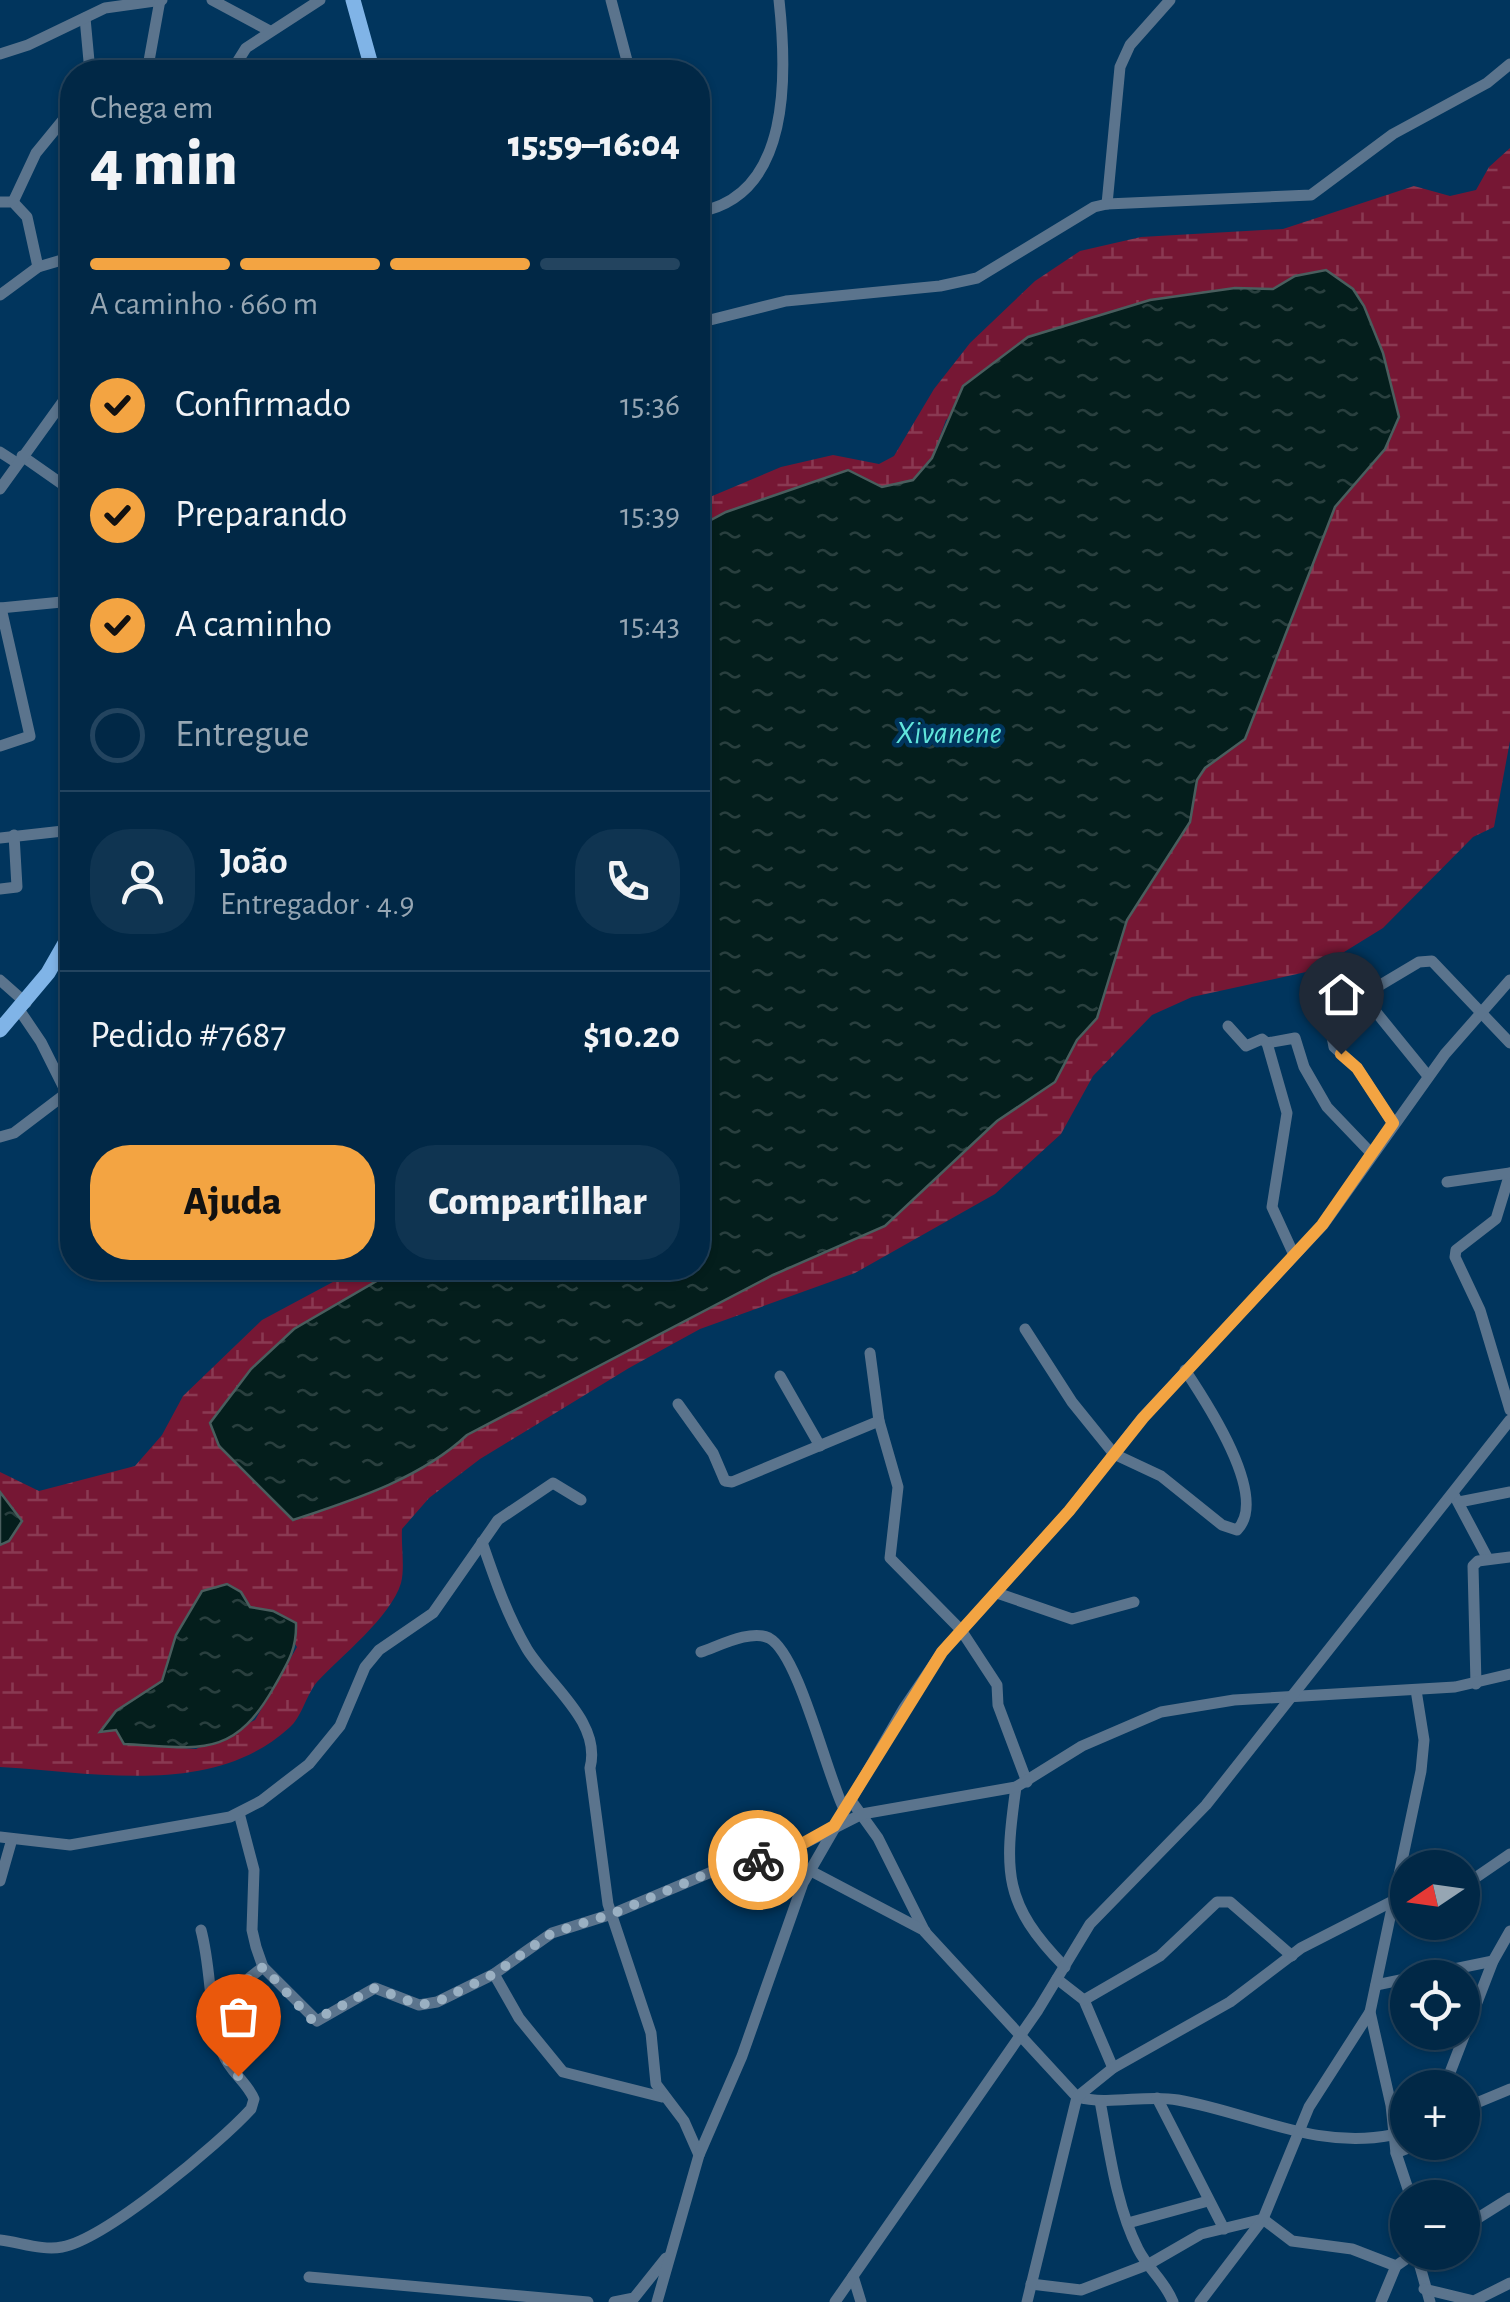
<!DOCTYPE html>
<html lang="pt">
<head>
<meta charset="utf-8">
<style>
  body { margin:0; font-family:"Alegreya Sans",sans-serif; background:#0f3451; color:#f1f3f6; height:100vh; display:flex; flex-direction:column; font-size:38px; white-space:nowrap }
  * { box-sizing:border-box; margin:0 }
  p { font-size:32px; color:#96a6b3 }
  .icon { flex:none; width:55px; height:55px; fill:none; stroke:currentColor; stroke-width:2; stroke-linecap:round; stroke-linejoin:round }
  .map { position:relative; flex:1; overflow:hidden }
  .drawer { position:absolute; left:60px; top:60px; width:650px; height:1220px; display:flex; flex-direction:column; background:#012846; border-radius:40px; box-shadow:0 2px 8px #0004,0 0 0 2px #23445f }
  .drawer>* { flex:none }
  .needle { width:65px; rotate:257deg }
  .buttons { position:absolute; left:1390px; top:1850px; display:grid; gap:20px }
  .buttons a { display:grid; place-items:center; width:90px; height:90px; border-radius:50%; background:#012846; box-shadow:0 2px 8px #0004,0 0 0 2px #23445f; font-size:50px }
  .pin { position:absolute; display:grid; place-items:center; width:85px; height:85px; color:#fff; margin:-102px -42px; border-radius:50% 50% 50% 0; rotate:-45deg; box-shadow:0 0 10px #0007 }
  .pin .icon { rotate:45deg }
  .courier { position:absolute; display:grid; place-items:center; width:100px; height:100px; margin:-50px; border:8px solid #f3a442; border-radius:50%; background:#fff; color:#222; box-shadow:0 2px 12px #0007 }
  .summary em { font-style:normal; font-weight:800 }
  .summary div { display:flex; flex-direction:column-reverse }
  .summary { display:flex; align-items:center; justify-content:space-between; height:170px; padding:0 30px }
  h1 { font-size:65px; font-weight:800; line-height:75px }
  .bar { display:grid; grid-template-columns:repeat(4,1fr); gap:15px 10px; align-content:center; height:120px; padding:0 30px }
  .bar i { height:12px; border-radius:8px; background:#23445f }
  .bar .selected { background:#f3a442 }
  .bar p { grid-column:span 4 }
  .line { display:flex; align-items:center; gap:25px; padding:0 30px; border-top:2px solid #23445f }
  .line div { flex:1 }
  .round { display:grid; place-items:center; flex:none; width:105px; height:105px; border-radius:40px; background:#0f3451 }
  ol { padding:0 30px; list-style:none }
  li { display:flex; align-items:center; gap:30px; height:110px }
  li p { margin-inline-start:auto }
  li .icon { padding:10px; border-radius:50%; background:#f3a442; color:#111; stroke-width:4 }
  li:last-child { color:#96a6b3 }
  li i { width:55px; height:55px; border:5px solid #23445f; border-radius:50% }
  .primary-button { display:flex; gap:20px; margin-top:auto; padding:20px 30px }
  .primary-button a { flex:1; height:115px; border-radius:40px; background:#f3a442; color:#111; font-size:40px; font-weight:800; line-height:115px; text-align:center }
  .primary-button a+a { background:#0f3451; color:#f1f3f6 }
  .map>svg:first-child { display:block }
  .wetland { fill:url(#wetland-marsh); fill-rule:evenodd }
  .water { fill:url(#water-ripples); stroke:#4a5e5e; stroke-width:2.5 }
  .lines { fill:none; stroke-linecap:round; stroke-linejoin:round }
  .minor { stroke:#5b748d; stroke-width:11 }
  .major { stroke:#80b4e7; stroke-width:15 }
  .done { stroke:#9ab0c2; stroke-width:10; stroke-dasharray:0 18 }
  .route { stroke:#f3a442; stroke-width:12 }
  .labels { text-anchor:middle; stroke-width:9; stroke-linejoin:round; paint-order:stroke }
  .water-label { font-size:32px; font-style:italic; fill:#60e5db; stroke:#01355d }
</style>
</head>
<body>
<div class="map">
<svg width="1510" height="2302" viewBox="0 0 1510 2302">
  <defs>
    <pattern id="wetland-marsh" width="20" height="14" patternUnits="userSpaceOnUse" patternTransform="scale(2.5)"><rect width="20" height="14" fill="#761734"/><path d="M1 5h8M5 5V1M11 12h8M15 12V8" fill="none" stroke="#8a3952"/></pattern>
    <pattern id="water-ripples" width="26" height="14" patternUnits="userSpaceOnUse" patternTransform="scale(2.5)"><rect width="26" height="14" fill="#041e1c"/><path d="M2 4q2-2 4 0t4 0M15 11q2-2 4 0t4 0" fill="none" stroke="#293f3e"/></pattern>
  </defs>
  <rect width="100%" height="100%" fill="#01355d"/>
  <path class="wetland" d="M 1510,148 L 1510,741 L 1494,827 L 1473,837 L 1383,928 L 1315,970 L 1192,997 L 1152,1015 L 1093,1076 L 1061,1134 L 995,1194 L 855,1273 L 700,1329 L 629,1368 L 480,1459 L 429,1498 L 402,1529 C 401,1545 405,1568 401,1583 C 391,1617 340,1657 317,1682 C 306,1695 302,1717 289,1728 C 212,1798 93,1772 0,1767 L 0,1545 L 9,1541 L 21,1521 L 0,1492 L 0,1472 L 39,1491 L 135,1466 L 162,1435 L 183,1396 L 262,1320 L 359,1268 L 399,1268 L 294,1329 L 251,1369 L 211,1422 L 293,1520 C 353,1500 420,1479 467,1435 L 773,1275 L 885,1226 L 997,1121 L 1055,1082 L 1077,1040 L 1098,1018 L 1127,920 L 1190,822 L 1197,780 L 1205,768 L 1245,739 L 1335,507 L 1365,474 L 1399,418 L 1383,353 L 1364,306 L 1295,276 L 1273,289 L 1195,293 L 1066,325 L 946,420 L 932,458 L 912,480 L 882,487 L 848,470 L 726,512 L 698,527 L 698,502 L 781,467 L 833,455 L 879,464 L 894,456 L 934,389 L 970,343 L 1035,281 L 1080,251 L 1141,237 L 1283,229 L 1414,186 L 1450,196 L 1476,190 L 1489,167 ZM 202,1591 L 241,1592 L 249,1607 L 273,1611 L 297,1647 L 255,1720 L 196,1749 L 124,1744 L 115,1730 L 101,1731 L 116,1711 L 162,1682 L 176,1635 Z"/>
  <g class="water">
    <path d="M 1326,270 L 1353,289 L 1364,306 L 1383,353 L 1399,417 L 1385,449 L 1335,507 L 1245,739 L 1205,768 L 1197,780 L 1190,822 L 1127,920 L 1097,1018 L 1077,1040 L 1055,1082 L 997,1121 L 885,1226 L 773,1275 L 467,1435 C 420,1479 353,1500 293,1520 L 219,1446 L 210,1423 L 251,1369 L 294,1329 L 399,1268 L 698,1268 L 698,527 L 726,512 L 848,470 L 882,487 L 913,480 L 932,458 L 963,386 L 1028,337 L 1150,300 L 1235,288 L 1273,289 L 1295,276 Z"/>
    <polygon points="0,1492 22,1521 9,1541 0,1545"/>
    <path d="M 227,1584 L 241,1592 L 250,1607 L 273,1611 L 296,1623 C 297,1650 287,1664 274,1687 C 233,1760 198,1748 124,1744 L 116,1730 L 100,1732 L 116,1711 L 162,1681 L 176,1635 L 202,1591 Z"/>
  </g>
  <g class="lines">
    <g class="minor">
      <polyline points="212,0 270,31"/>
      <polyline points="611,0 630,72"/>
      <polyline points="85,18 90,72"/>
      <polyline points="0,54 28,45 105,8 162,0"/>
      <polyline points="147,72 160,0"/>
      <polyline points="200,72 233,66"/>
      <polyline points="231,72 246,48 320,0"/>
      <polyline points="0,202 13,202 27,217 38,267"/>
      <polyline points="13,202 36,153 72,109"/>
      <polyline points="1107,204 1120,67 1130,45 1170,0"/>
      <path d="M 698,212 C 792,196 787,73 779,0"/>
      <polyline points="0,295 38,267 72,257"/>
      <polyline points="698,323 786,301 940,286 977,278 1094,207 1107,204 1311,195 1393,134 1487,83 1510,64"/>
      <polyline points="0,452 17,463"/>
      <polyline points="22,456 72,491"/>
      <polyline points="0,489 72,389"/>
      <polyline points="0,608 72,601"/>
      <polyline points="0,746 30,736 1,608"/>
      <polyline points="0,838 72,830"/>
      <polyline points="0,889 17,887 14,835"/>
      <polyline points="0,980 26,1003"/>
      <polyline points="1363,996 1428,1076"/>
      <polyline points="20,1011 41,1042 72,1104"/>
      <polyline points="1228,1026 1246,1046 1262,1039 1267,1043 1295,1038 1304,1067 1327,1107 1371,1153"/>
      <polyline points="1267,1043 1287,1113 1272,1207 1294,1255"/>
      <polyline points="1393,1123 1357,1068 1334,1047 1330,1026 1372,990 1419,962 1432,961 1510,1043"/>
      <polyline points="0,1137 14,1133 68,1092"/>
      <polyline points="1510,1173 1496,1219 1456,1250 1455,1257 1480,1310 1510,1410"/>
      <polyline points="1447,1182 1510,1173"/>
      <path d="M 1025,1329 L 1072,1402 L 1114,1454 L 1161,1476 L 1222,1525 L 1237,1530 C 1270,1497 1205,1400 1185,1370"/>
      <polyline points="870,1353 879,1421 898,1487 890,1558 961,1630 997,1685 998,1705 1027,1782"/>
      <polyline points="780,1376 820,1446"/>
      <polyline points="678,1404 713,1453 725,1481 732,1482 879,1421"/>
      <polyline points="1454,1495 1488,1559"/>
      <polyline points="1459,1502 1510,1492"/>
      <path d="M 482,1542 C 495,1580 507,1615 527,1649 C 549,1685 602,1722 590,1768 L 608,1904 L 651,2033 L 656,2084 L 684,2121 L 699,2155"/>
      <polyline points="997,1593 1072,1619 1134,1602"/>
      <path d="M 701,1652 C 719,1646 751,1629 769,1638 C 799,1654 826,1773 844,1809"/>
      <polyline points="1476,1684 1473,1566 1478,1561 1510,1557"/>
      <path d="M 1016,1787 C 1004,1872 1003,1904 1065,1967"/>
      <path d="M 850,1799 L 878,1838 L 925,1932 L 1077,2097 C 1110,2106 1145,2094 1178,2100 C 1252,2113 1315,2150 1392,2135"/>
      <polyline points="239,1813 254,1870 252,1930 256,1947 263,1967 317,2021 375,1988 419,2005 437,2002 494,1974 552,1933 612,1914 728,1865 791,1850 862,1814 1016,1787 1082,1746 1161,1712 1234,1700 1455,1687 1510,1674"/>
      <polyline points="0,1837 70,1845 230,1817 261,1801 309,1764 340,1726 365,1667 379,1650 433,1613 498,1520 553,1483 581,1500"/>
      <polyline points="809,1870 925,1931"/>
      <polyline points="0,1881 12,1839"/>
      <polyline points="1462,1887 1510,1854"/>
      <polyline points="494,1974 519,2018 563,2072 662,2097"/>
      <polyline points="1057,1979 1084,2000 1113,2068"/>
      <polyline points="1376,1985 1493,1961"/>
      <polyline points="210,2000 228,1995 263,1967"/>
      <polyline points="1084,2000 1160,1956 1217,1902 1230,1902 1292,1956"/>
      <polyline points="1444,2088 1493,1961 1510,1931"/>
      <polyline points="1157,2098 1224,2229"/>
      <path d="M 1100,2101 C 1109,2148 1116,2206 1138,2249 C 1148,2269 1165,2281 1173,2302"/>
      <polyline points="1462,2109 1510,2089"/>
      <polyline points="1396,2153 1424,2142"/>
      <polyline points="1411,2198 1396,2153 1391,2105 1370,2012 1421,1771 1424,1740 1416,1690"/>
      <polyline points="1263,2219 1292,2241 1352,2249 1396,2266"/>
      <polyline points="1128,2223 1208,2201"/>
      <polyline points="1462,2228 1510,2198"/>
      <path d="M 0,2240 C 19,2242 43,2251 62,2247 C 106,2239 219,2144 251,2109 L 254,2099 C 247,2082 230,2072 223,2054 C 208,2014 212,1971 201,1930"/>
      <polyline points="1416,2252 1430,2302"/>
      <polyline points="853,2276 861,2302"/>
      <polyline points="309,2277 588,2302"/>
      <polyline points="1031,2284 1081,2290 1149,2264 1201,2234 1263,2219"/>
      <polyline points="1424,2289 1474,2301 1510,2283"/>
      <polyline points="614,2302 634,2298 666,2258"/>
      <polyline points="657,2302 699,2155 742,2056 803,1883 904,1708 942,1652 1069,1511 1143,1417 1323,1225 1445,1054 1510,980"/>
      <polyline points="835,2302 1038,2010 1090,1924 1206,1805 1510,1420"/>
      <polyline points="1027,2302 1077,2097 1113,2068 1230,2002 1301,1948 1393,1901 1408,1902"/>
      <polyline points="1200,2302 1263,2219 1309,2107 1370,2012"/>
      <polyline points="1381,2302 1396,2266 1416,2252"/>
    </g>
    <g class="major">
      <polyline points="353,0 373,72"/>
      <polyline points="0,1030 48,973 72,931"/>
    </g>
  </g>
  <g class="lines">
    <polyline class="done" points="238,2076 224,2056 210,2000 236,1989 263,1967 313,2021 375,1988 419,2005 437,2002 494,1974 552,1933 612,1914 728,1865 758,1860"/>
    <polyline class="route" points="758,1860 791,1850 834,1826 942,1652 1069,1511 1143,1418 1322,1225 1393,1123 1357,1068 1341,1054"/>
  </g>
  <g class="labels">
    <g class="water-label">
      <text x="949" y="743">Xivanene</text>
    </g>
  </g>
</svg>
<div class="buttons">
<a><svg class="needle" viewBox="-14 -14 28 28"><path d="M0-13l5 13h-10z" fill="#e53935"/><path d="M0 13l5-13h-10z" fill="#96a6b3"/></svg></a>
<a><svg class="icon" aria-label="locate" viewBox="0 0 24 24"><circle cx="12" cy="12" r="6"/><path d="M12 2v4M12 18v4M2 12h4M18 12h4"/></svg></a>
<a>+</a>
<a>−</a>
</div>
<div class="pin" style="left:238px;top:2076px;background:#ea580c"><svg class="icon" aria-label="bag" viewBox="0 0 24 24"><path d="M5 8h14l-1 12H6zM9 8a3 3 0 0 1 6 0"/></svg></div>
<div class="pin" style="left:1341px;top:1054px;background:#1f2937"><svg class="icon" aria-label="home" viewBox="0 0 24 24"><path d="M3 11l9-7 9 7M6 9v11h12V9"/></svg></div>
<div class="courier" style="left:758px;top:1860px"><svg class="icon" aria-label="bike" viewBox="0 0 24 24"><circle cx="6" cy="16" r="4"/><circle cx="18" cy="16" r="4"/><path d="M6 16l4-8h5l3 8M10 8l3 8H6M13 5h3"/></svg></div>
<section class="drawer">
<div class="summary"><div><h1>4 min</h1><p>Chega em</p></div><em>15:59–16:04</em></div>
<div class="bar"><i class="selected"></i><i class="selected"></i><i class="selected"></i><i></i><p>A caminho · 660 m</p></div>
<ol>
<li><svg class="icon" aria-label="check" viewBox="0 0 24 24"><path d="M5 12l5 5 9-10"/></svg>Confirmado<p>15:36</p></li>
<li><svg class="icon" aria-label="check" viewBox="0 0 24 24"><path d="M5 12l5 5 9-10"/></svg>Preparando<p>15:39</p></li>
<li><svg class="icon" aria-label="check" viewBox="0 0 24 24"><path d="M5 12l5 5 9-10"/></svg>A caminho<p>15:43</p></li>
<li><i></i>Entregue</li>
</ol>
<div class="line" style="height:180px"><a class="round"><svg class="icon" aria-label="person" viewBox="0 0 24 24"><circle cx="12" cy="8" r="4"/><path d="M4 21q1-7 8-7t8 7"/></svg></a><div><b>João</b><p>Entregador · 4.9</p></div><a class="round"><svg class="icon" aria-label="phone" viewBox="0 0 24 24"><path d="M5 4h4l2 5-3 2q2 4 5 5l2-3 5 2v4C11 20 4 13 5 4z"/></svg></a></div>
<div class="line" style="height:130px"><div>Pedido #7687</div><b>$10.20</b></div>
<div class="primary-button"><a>Ajuda</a><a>Compartilhar</a></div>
</section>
</div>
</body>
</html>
